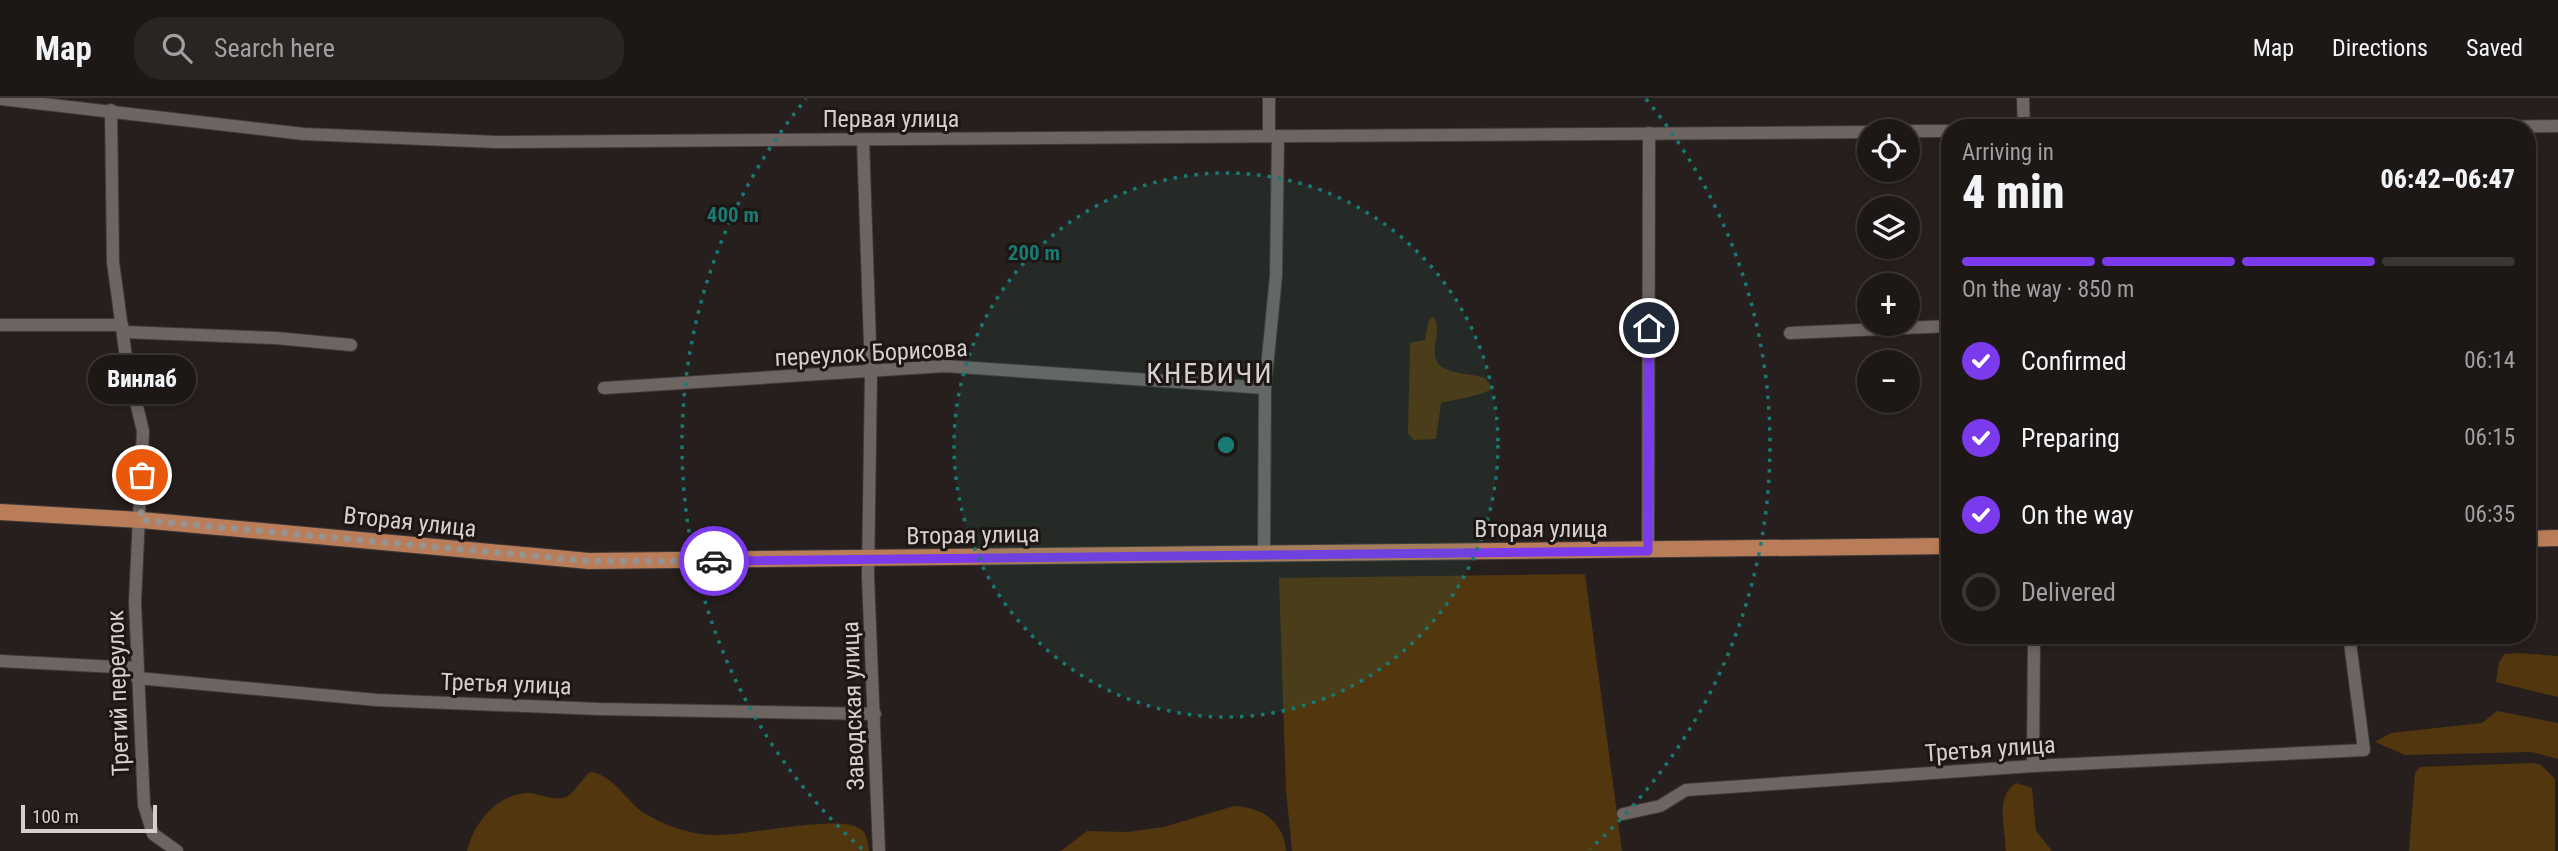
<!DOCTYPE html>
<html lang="en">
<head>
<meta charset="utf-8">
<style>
  body { margin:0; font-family:"Roboto Condensed",sans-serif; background:#2a2423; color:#f1f3f6; height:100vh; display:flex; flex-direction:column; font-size:26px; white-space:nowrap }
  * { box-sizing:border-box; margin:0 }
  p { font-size:23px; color:#a09fa1 }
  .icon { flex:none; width:38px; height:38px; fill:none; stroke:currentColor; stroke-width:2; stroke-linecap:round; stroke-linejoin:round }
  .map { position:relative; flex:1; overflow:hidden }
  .sheet { position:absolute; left:1941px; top:21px; width:595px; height:525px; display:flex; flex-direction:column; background:#1d1716; border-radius:28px; box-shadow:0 4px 10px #0003,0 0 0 2px #3b3635 }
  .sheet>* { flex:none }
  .tools { position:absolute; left:1857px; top:21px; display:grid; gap:14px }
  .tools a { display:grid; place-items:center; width:63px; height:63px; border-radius:50%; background:#1d1716; box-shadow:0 4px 10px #0003,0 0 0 2px #3b3635; font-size:35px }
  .scale { position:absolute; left:21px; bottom:18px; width:136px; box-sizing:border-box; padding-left:7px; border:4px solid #d5d0cf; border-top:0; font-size:19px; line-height:24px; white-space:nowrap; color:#d5d0cf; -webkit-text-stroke:5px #1d1614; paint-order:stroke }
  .pin { position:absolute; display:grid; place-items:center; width:60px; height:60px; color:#fff; margin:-30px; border:4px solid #fff; border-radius:50%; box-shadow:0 2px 7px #0007 }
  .courier { position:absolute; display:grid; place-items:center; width:70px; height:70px; margin:-35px; border:5px solid #7c3aed; border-radius:50%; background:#fff; color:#222; box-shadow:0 2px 9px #0007 }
  .bubble { position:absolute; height:49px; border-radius:24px; background:#1d1716; box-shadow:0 4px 10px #0003,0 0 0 2px #3b3635; font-size:23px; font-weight:800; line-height:49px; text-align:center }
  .overview em { font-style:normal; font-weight:800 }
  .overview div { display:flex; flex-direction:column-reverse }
  .overview { display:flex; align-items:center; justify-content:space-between; height:119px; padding:0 21px }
  h1 { font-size:46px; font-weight:800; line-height:52px }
  .bar { display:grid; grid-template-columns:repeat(4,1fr); gap:10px 7px; align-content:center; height:84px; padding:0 21px }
  .bar i { height:9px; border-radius:5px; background:#3b3635 }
  .bar .active { background:#7c3aed }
  .bar p { grid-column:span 4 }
  ol { padding:0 21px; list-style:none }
  li { display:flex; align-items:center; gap:21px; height:77px }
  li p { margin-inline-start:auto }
  li .icon { padding:7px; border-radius:50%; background:#7c3aed; color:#fff; stroke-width:4 }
  li:last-child { color:#a09fa1 }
  li i { width:38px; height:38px; border:4px solid #3b3635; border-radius:50% }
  header { display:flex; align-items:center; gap:42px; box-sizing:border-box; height:98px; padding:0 35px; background:#1d1716; border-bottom:2px solid #3b3635 }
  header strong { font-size:33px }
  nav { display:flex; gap:38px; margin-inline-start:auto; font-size:24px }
  .search { width:490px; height:63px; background:#2a2423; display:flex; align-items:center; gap:18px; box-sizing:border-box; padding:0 24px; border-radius:28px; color:#a09fa1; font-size:26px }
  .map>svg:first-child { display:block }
  .green { fill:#51360e }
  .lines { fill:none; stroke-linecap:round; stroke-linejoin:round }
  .minor-casing { stroke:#3f3938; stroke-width:14 }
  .major-casing { stroke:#3f3938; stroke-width:18 }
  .minor { stroke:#6e6563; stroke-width:12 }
  .major { stroke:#b97e59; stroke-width:16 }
  .done { stroke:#989291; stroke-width:7; stroke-dasharray:0 12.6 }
  .route { stroke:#7c3aed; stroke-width:9 }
  .ring { fill:none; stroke:#197a73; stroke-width:3.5; stroke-dasharray:3.5 7 }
  .labels { text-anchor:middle; stroke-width:6; stroke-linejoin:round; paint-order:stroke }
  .street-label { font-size:24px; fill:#d5d0cf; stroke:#1d1614 }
  .quarter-label { font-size:28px; letter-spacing:2px; fill:#d5d0cf; stroke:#1d1614 }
  .centre { fill:#197a73; stroke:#1d1614; stroke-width:3.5 }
  .ring-label { font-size:21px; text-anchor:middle; font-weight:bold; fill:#197a73; stroke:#1d1614; stroke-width:6; stroke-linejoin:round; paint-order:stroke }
</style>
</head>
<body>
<header>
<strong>Map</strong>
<div class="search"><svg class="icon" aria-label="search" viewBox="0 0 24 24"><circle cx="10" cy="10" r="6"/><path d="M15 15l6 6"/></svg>Search here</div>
<nav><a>Map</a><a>Directions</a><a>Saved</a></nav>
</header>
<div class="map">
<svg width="2558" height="753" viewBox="0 0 2558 753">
  <rect width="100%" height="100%" fill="#271f1d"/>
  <g class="green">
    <path d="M 1433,218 C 1445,231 1425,258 1442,269 C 1452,276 1473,276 1485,280 L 1492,290 C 1486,297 1453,302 1441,305 L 1436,341 L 1414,342 L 1408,336 L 1410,245 L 1425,242 L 1428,224 Z"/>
    <polygon points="1585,476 1622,753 1292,753 1286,692 1279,480"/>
    <polygon points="2517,555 2558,558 2558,599 2496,584 2499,565 2504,556"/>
    <polygon points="2497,613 2558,625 2558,661 2532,654 2405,657 2375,644 2391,635 2482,625"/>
    <polygon points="2534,665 2541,667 2555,681 2555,753 2409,753 2415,675 2420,669"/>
    <path d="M 590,674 C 614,677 625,702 644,715 C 664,727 686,735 710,737 C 743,739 836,716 859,730 C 867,734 868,744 869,753 L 467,753 C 473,727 495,698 525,695 C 537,694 556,705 568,698 C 575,693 583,680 590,674 Z"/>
    <path d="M 2016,685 L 2032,690 L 2036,733 L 2052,753 L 2006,753 C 2005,732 1995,697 2016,685 Z"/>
    <path d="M 1234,708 C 1261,709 1284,723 1286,753 L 1061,753 L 1087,733 L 1127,734 L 1164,729 Z"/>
  </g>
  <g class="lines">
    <g class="minor-casing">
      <g id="minor">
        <polyline points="1269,0 1269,38"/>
        <polyline points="2023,0 2024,30"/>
        <polyline points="0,1 304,36 496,44 1869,34"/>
        <polyline points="111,12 113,164 127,267 143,333 135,504 144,707 153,736 177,753"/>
        <polyline points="2408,30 2558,28"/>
        <polyline points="1908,33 1950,33"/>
        <polyline points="863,42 871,275 868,478 879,753"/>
        <polyline points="0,227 122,227"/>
        <polyline points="124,234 276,240 351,247"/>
        <polyline points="1790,235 1950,228"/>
        <polyline points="604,290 945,268 1265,290"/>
        <polyline points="1648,453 1649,35"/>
        <polyline points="1264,455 1265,290 1276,178 1278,38"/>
        <polyline points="0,563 136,570"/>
        <polyline points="137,580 377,602 599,611 875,616"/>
        <polyline points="2033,668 2034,537"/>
        <polyline points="1623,716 1660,708 1686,692 2033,668 2364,652 2349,537"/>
      </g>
    </g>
    <g class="major-casing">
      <g id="major">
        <polyline points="0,414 141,422 589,463 1950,448"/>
        <polyline points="2527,441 2558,440"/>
      </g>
    </g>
    <use href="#minor" class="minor"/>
    <use href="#major" class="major"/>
  </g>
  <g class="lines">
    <polyline class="done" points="142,377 141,422 589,463 714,463"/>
    <polyline class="route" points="714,463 1648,453 1649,230"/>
  </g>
  <circle cx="1226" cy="347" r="272" fill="#197a73" fill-opacity=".12"/>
  <g class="ring">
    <circle cx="1226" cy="347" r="272"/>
    <path d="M862 751A544 544 0 0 1 806 1M1646 1A544 544 0 0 1 1590 751"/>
  </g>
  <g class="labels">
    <g class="street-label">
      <text x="891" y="29">Первая улица</text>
      <text transform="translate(871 255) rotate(-3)" y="8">переулок Борисова</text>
      <text transform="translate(410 424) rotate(6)" y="8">Вторая улица</text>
      <text x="1541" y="439">Вторая улица</text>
      <text transform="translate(973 437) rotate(-1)" y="8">Вторая улица</text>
      <text transform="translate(506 586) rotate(2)" y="8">Третья улица</text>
      <text transform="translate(118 595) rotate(-92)" y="8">Третий переулок</text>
      <text transform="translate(853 608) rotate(-92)" y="8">Заводская улица</text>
      <text transform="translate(1990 651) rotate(-4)" y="8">Третья улица</text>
    </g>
    <g class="quarter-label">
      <text x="1210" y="285">КНЕВИЧИ</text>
    </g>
  </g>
  <circle cx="1226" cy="347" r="10" class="centre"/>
  <g class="ring-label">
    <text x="733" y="124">400 m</text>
    <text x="1034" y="162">200 m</text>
  </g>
</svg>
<div class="tools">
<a><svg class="icon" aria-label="locate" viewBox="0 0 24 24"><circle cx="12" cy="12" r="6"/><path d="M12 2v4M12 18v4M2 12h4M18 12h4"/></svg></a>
<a><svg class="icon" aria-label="layers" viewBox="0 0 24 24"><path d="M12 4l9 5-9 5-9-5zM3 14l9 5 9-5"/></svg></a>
<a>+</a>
<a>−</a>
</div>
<div class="scale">100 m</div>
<div class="pin" style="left:142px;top:377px;background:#ea580c"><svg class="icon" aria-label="bag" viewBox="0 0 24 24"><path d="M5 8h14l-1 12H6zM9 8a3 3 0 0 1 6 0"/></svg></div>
<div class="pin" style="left:1649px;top:230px;background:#1f2937"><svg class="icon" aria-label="home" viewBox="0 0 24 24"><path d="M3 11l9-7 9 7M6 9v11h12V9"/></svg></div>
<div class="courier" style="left:714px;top:463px"><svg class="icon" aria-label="car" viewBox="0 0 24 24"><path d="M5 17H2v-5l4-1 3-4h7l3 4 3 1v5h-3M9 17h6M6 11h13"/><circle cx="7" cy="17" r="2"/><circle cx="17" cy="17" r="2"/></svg></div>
<div class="bubble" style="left:88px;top:257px;width:108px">Винлаб</div>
<section class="sheet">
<div class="overview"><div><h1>4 min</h1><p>Arriving in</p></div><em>06:42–06:47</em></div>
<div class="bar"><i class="active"></i><i class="active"></i><i class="active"></i><i></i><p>On the way · 850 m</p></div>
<ol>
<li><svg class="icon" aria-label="check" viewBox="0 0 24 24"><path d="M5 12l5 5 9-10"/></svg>Confirmed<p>06:14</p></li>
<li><svg class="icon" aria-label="check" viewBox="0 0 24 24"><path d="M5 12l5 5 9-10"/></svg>Preparing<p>06:15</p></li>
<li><svg class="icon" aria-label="check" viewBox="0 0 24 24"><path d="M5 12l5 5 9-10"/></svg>On the way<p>06:35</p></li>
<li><i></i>Delivered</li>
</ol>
</section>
</div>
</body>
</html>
